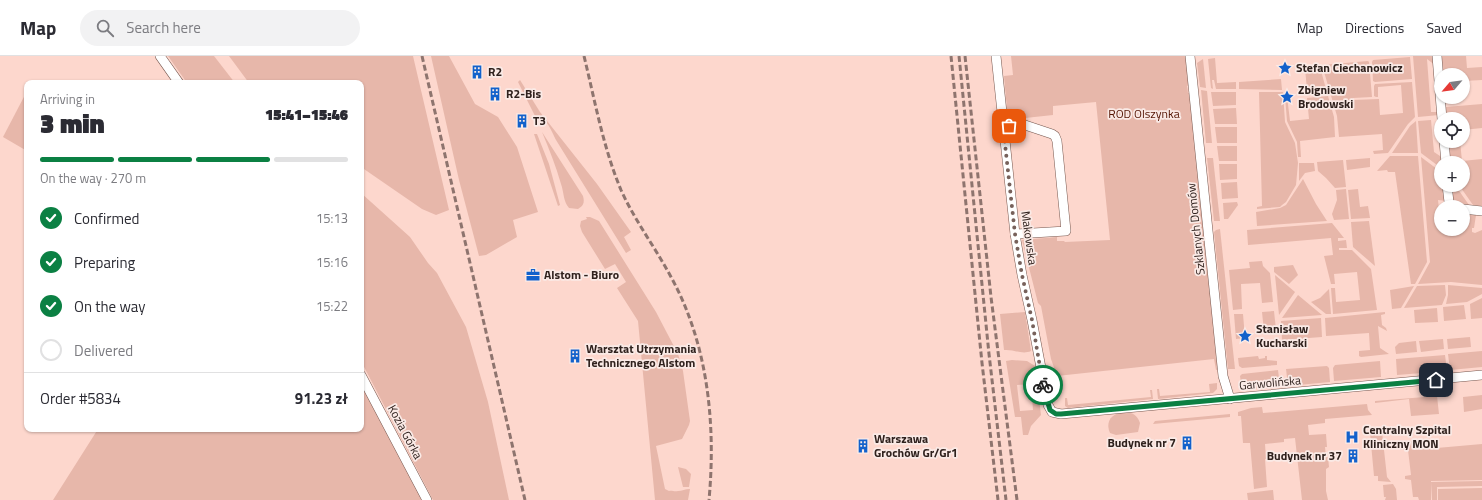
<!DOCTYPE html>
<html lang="en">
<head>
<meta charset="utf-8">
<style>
  body { margin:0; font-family:"Titillium Web",sans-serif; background:#f2f2f3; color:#2b2b33; height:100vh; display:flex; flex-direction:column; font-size:15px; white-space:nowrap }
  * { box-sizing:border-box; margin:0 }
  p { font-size:13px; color:#7c7c81 }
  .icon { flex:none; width:22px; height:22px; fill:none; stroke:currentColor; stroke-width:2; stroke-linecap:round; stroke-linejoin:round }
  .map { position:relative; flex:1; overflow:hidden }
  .side { position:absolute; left:24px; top:24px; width:340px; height:352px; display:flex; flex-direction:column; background:#fff; border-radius:8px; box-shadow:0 1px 3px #0004 }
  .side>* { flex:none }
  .needle { width:26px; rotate:241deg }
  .buttons { position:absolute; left:1434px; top:12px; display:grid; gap:8px }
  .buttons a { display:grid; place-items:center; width:36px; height:36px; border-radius:50%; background:#fff; box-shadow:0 1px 3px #0004; font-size:20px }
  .pin { position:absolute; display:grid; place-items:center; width:34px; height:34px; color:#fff; margin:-17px; border-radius:8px; box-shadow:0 2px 6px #0006 }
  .courier { position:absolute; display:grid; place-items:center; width:40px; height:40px; margin:-20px; border:3px solid #0b8043; border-radius:50%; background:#fff; color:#222; box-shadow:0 1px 5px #0007 }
  .summary em { font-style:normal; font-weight:800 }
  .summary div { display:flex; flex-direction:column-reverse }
  .summary { display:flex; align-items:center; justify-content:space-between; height:68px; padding:0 16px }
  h1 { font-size:26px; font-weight:800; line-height:30px }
  .bar { display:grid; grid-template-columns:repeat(4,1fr); gap:6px 4px; align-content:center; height:48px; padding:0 16px }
  .bar i { height:5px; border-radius:3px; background:#e1e1e2 }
  .bar .selected { background:#0b8043 }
  .bar p { grid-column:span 4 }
  .line { display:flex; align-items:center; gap:10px; padding:0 16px; border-top:1px solid #e1e1e2 }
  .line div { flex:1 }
  ol { padding:0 16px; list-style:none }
  li { display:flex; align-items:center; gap:12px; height:44px }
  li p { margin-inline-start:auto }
  li .icon { padding:4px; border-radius:50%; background:#0b8043; color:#fff; stroke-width:4 }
  li:last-child { color:#7c7c81 }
  li i { width:22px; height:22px; border:2px solid #e1e1e2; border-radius:50% }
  header { display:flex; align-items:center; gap:24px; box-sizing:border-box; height:56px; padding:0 20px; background:#fff; border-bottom:1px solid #e1e1e2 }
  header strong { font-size:19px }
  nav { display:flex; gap:22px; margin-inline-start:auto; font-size:14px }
  .search { width:280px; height:36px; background:#f2f2f3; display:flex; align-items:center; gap:10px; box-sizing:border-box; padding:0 14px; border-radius:22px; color:#7c7c81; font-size:15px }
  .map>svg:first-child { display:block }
  .green { fill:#e7b7aa; fill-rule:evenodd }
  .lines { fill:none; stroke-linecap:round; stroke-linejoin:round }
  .street-casing { stroke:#77574e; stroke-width:10 }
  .street { stroke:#fff; stroke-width:9 }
  .rail { stroke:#8e746e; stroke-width:3; stroke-dasharray:6 3; stroke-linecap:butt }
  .done { stroke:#77615b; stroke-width:4; stroke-dasharray:0 7.2 }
  .route { stroke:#0b8043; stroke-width:5 }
  .labels { text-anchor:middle; stroke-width:3.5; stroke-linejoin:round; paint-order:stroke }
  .poi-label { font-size:12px; font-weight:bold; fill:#2f211d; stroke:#faeae6; text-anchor:start }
  .park-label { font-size:12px; fill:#541302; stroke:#faeae6 }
  .street-label { font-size:12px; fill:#2f211d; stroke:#faeae6 }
</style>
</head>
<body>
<header>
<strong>Map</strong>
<div class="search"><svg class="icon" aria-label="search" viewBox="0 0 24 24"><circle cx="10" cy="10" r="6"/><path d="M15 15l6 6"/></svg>Search here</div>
<nav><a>Map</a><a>Directions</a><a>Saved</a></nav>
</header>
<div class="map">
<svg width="1482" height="444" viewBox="0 0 1482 444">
  <rect width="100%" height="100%" fill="#fdd7cd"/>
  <g class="green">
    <polygon points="168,0 214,0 235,27 187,27"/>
    <polygon points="229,0 413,0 449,154 436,159 422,153 361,111 361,27 249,27"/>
    <polygon points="431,0 449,0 475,48 498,61 517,91 538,156 513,164 517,181 486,199 479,200 459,124"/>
    <polygon points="1011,0 1187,0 1190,29 1187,30 1188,37 1190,37 1219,313 1216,314 1214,303 1057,320 1051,303 1041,250 1038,247 1022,184 1057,181 1057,185 1064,185 1065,186 1110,184 1096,46 1053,50 1053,59 1008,64 1004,20 1013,19"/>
    <polygon points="1413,0 1434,0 1435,9 1427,3 1431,56 1439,56 1439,59 1418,61"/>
    <polygon points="1442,0 1466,0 1467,12 1482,11 1482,24 1463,25 1463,19 1443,19"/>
    <polygon points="1410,1 1412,23 1375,26 1373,25 1372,6 1373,4"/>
    <polygon points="1215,2 1217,27 1236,26 1236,33 1216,33 1214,24 1212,24 1213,33 1211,32 1208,3"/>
    <polygon points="1203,3 1206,32 1200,31 1197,7"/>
    <polygon points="1368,5 1369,6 1372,41 1353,42 1353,44 1379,43 1380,59 1403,57 1401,29 1378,31 1378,41 1376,41 1374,40 1374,30 1375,28 1412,26 1415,61 1408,68 1388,97 1374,98 1373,95 1383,94 1382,78 1339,81 1337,60 1322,9"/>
    <polygon points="1320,11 1326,33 1307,34 1305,12"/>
    <polygon points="1281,23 1282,34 1239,33 1239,26"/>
    <path d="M 520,24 L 540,56 L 597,128 L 631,176 L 624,181 L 631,194 L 626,197 L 556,84 C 551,74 546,60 535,60 L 518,26 Z"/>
    <polygon points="1201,34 1207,35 1212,87 1206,87"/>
    <polygon points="27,35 27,95 3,81"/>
    <polygon points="1211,36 1236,36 1236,49 1213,50"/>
    <polygon points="1259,36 1283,36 1285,66 1295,87 1298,107 1296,129 1286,146 1282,149 1280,151 1257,153 1257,151 1262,150"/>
    <polygon points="1285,40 1287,40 1290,65 1309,63 1307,42 1328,40 1334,61 1335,81 1300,85 1301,101 1298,101 1297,86 1287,65"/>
    <polygon points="1482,48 1482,72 1463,74 1463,63 1447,63 1446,51"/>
    <polygon points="1236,52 1237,68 1215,68 1213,53"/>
    <polygon points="1431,64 1434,96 1443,102 1443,107 1441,107 1441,112 1421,97 1418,65"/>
    <polygon points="1416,65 1418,97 1392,97 1410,70"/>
    <polygon points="1215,71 1237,71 1237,87 1217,87"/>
    <path d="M 542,76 L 583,140 C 585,147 583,150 578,153 L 569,152 C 563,145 564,136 561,128 C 556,110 549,93 542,76 Z"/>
    <polygon points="534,78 537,78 549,108 560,149 558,150"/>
    <polygon points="1449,85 1460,85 1462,105 1482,103 1482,150 1473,149 1459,129 1463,129 1463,107 1451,107"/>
    <polygon points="1217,90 1237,90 1237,105 1219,105"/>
    <polygon points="1390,100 1418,100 1427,206 1415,228 1411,228 1395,116 1388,116 1387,114 1377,115"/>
    <polygon points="1421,101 1441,116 1441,129 1445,129 1446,145 1438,144 1439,153 1441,154 1441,173 1463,173 1466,156 1475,157 1476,159 1474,172 1472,172 1472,176 1475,177 1482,174 1482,229 1451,226 1418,228 1430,206"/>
    <polygon points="1207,102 1213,102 1220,165 1214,165"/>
    <polygon points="1370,102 1370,111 1347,114 1346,104"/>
    <polygon points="1343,104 1346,131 1335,132 1326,122 1318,115 1317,106"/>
    <polygon points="1299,107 1314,107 1315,115 1305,117 1299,125"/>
    <polygon points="1219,108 1237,108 1237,123 1220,124"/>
    <polygon points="1303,123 1316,148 1327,165 1257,170 1256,156 1280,152 1286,149"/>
    <polygon points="1237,126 1238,142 1222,143 1221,127"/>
    <polygon points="1450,129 1455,129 1469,149 1452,146"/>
    <polygon points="1346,133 1349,163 1334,164 1332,158 1337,144 1336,134"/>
    <polygon points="1358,133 1360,151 1368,150 1370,162 1351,163 1348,134"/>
    <polygon points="361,137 410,181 428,207 437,217 466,271 488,346 509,444 433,444 361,305"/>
    <polygon points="1237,146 1238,149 1228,163 1224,163 1223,147"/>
    <path d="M 586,161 L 590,161 L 599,165 L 656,256 L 678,298 L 683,315 L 690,365 L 689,369 L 682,383 L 656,390 L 665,433 L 669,435 C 672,434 674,436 678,435 C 682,435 685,433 690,433 L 688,444 L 655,444 L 638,265 L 617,232 L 626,226 L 615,208 L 605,213 L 582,176 L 580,170 L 581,165 L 587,163 Z"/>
    <polygon points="1369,165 1375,210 1353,191 1351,166"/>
    <polygon points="1332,167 1344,182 1338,182 1338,185 1346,184 1347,192 1339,192 1339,194 1352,194 1371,213 1377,254 1333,258 1331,232 1335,232 1336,246 1360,244 1357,216 1334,218 1335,228 1331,228 1324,200 1333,199 1331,182 1248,189 1247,174"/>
    <polygon points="1220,173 1235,313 1228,313 1214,176 1216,174"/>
    <polygon points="1262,205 1263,210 1270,217 1273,246 1262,247 1260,227 1241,228 1242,253 1233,254 1229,214 1250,212 1249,206"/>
    <polygon points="1293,209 1298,219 1289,228 1274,216 1274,211"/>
    <polygon points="1275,219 1295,236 1279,259"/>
    <polygon points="1445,229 1446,239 1442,249 1404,252 1417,230"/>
    <polygon points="1448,229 1482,232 1482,238 1467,246 1446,248 1448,239"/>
    <polygon points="1414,230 1401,252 1392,253 1390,234"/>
    <polygon points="1329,233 1331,258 1326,258 1311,246 1320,242"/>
    <polygon points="1298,239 1322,259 1282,262"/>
    <polygon points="1482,242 1482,262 1471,263 1470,248"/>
    <polygon points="1464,249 1466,263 1444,265 1443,251"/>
    <polygon points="1437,252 1438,266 1415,267 1414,254"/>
    <polygon points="1274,255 1276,274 1264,275 1262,256"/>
    <path d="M 1025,256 L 1031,295 C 1022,299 1014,293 1004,294 L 1000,258 Z"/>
    <polygon points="1385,256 1385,258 1381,259 1382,269 1386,272 1387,275 1378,270 1380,292 1389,298 1361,301 1359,300 1359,295 1370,294 1369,277 1326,280 1325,262"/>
    <polygon points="1234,258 1243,258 1245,282 1236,283"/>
    <polygon points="1321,262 1322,281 1282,284 1281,265"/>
    <polygon points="1470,281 1471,291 1448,293 1447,283"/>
    <polygon points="1443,283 1444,293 1421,296 1419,285"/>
    <polygon points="1416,285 1417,296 1396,298 1395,291 1399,287"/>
    <polygon points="1482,295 1482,311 1450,314 1448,298"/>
    <polygon points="1445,299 1447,315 1397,319 1396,303"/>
    <polygon points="1258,300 1259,303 1265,302 1265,300 1267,300 1267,304 1277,305 1277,309 1242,312 1239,310 1238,302"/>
    <path d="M 1012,304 L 1027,305 L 1035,310 L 1041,359 L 1031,370 L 1028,379 L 1023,379 L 1021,361 L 1015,361 L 1006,305 ZM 1031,328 L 1033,354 L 1020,355 L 1017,329 Z"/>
    <polygon points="1380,305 1381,321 1334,325 1333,312 1335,309"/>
    <polygon points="1327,310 1329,312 1330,326 1288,330 1286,313"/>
    <polygon points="1278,314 1280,330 1242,334 1240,320 1242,318"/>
    <polygon points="1217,327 1217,333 1213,337 1158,343 1157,333 1159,333 1160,340 1210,336 1209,328"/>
    <polygon points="361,329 422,444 53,444 98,373 361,373"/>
    <polygon points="1150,334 1152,334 1153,343 1068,352 1065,350 1065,342 1067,342 1068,349 1151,341"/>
    <polygon points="1482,339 1482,353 1464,356 1463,341"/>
    <polygon points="1437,340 1439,358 1411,360 1409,343 1375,347 1375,345"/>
    <polygon points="1367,348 1368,354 1372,359 1325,363 1325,367 1308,369 1309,379 1326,378 1327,391 1325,391 1326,401 1328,401 1329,411 1326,413 1326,435 1328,444 1302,444 1295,382 1284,383 1284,386 1265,388 1266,403 1265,403 1267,431 1254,433 1250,387 1243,387 1241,360 1238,360 1238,356 1251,352 1262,351 1263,357"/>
    <path d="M 1119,357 C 1129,356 1136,356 1140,367 L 1138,376 L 1116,379 L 1110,377 C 1106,368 1109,360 1119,357 Z"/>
    <polygon points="1230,358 1230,361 1153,368 1155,365"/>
    <polygon points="1382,376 1387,421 1391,426 1378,425 1378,420 1374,420 1370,377"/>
    <polygon points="1413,385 1414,394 1482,388 1482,424 1431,425 1431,444 1419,444 1418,441 1413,441 1411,424 1405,423 1405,420 1411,419 1408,394 1400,394 1399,386"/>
    <polygon points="678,411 686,413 691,418 689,431 683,431"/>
    <polygon points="1482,425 1482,430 1437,431 1437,444 1432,444 1431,426"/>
    <polygon points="1393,428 1396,433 1397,444 1385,444 1386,441 1384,441 1383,429"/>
    <polygon points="1482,432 1482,444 1438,444 1438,433"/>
    <polygon points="1273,434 1274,444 1248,444 1247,437"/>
  </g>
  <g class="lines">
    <g class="street-casing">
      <g id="street">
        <polyline points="160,0 179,27"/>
        <polyline points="996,0 1015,178 1022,219 1032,264 1048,349 1052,356 1061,358 1482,319"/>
        <polyline points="1190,0 1223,320 1230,343"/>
        <polyline points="1437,0 1442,63"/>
        <polyline points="1003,70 1025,69 1052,78 1055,80 1057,85 1066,175 1015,178"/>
        <polyline points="1444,85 1446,107"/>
        <polyline points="1447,129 1449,146 1452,151"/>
        <polyline points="1463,153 1482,155"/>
        <polyline points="361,319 427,444"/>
      </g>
    </g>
    <use href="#street" class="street"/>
    <g class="rail">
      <polyline points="422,0 525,444"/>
      <path d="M 584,0 C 595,45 603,91 621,134 C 635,165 655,191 671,221 C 708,288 716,368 709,444"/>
      <polyline points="951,0 982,307 998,444"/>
      <polyline points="959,0 989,298 1006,444"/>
      <polyline points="965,0 991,241 1017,444"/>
    </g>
  </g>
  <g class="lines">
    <polyline class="done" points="1009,70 1003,70 1015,178 1022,219 1032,264 1043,329"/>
    <polyline class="route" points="1043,329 1050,354 1056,358 1061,358 1436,324"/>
  </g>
  <defs>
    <g id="sight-bare" transform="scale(1.08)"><path d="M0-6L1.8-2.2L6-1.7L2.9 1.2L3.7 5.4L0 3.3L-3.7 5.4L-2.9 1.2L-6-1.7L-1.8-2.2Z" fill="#1261cb" stroke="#faeae6" stroke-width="2.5" paint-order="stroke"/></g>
    <g id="building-bare" transform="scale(1.08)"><path d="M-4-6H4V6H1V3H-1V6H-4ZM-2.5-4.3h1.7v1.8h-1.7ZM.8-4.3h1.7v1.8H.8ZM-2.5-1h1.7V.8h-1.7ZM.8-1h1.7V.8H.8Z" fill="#1261cb" stroke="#faeae6" stroke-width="2.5" paint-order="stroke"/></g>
    <g id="office-bare" transform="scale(1.08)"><path d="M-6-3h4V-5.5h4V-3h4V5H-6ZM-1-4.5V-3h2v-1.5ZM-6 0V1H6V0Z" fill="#1261cb" stroke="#faeae6" stroke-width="2.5" paint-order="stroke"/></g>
    <g id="hospital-bare" transform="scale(1.08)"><path d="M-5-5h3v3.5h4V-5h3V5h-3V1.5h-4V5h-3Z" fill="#1261cb" stroke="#faeae6" stroke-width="2.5" paint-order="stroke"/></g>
  </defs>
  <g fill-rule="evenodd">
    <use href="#sight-bare" x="1285" y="12"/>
    <use href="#building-bare" x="477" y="16"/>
    <use href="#building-bare" x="495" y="38"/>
    <use href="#sight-bare" x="1287" y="41"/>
    <use href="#building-bare" x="522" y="65"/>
    <use href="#office-bare" x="533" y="219"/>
    <use href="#sight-bare" x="1245" y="280"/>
    <use href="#building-bare" x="575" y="300"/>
    <use href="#hospital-bare" x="1352" y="381"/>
    <use href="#building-bare" x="1187" y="387"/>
    <use href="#building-bare" x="863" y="390"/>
    <use href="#building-bare" x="1353" y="400"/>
  </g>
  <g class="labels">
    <g class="poi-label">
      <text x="1296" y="16">Stefan Ciechanowicz</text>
      <text x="488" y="20">R2</text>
      <text x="1298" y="38">Zbigniew<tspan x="1298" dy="14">Brodowski</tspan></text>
      <text x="506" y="42">R2-Bis</text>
      <text x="533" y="69">T3</text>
      <text x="544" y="223">Alstom - Biuro</text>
      <text x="1256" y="277">Stanisław<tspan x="1256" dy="14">Kucharski</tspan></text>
      <text x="586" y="297">Warsztat Utrzymania<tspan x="586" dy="14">Technicznego Alstom</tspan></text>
      <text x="1363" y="378">Centralny Szpital<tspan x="1363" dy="14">Kliniczny MON</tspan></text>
      <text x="874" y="387">Warszawa<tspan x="874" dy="14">Grochów Gr/Gr1</tspan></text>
      <text x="1176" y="391" text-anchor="end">Budynek nr 7</text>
      <text x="1342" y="404" text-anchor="end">Budynek nr 37</text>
    </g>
    <g class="park-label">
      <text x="1144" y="62">ROD Olszynka</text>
    </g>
    <g class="street-label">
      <text transform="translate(1196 173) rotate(-96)" y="4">Szklanych Domów</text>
      <text transform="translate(1029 182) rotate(82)" y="4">Makowska</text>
      <text transform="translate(1270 327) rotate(-5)" y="4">Garwolińska</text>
      <text transform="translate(405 376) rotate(62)" y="4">Kozia Górka</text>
    </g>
  </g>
</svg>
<div class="buttons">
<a><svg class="needle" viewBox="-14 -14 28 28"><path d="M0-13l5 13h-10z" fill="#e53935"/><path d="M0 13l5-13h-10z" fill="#7c7c81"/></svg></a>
<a><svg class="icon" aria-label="locate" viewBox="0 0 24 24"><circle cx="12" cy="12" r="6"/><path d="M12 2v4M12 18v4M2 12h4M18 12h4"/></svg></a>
<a>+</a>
<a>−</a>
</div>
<div class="pin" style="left:1009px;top:70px;background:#ea580c"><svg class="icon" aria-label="bag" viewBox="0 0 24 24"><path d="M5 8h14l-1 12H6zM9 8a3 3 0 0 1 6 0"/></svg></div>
<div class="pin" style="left:1436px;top:324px;background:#1f2937"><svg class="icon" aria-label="home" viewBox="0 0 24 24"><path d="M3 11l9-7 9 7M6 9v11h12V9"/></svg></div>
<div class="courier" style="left:1043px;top:329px"><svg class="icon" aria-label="bike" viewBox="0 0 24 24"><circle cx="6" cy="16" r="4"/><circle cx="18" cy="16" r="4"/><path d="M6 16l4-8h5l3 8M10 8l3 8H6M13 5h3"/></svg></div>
<section class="side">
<div class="summary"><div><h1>3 min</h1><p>Arriving in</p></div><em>15:41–15:46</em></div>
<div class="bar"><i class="selected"></i><i class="selected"></i><i class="selected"></i><i></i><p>On the way · 270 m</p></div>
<ol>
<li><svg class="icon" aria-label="check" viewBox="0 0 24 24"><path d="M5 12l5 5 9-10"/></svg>Confirmed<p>15:13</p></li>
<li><svg class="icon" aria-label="check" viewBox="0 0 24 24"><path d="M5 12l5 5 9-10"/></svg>Preparing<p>15:16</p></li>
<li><svg class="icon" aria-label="check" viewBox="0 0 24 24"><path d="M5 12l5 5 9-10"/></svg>On the way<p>15:22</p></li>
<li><i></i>Delivered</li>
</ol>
<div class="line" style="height:52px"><div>Order #5834</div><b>91.23 zł</b></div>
</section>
</div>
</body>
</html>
